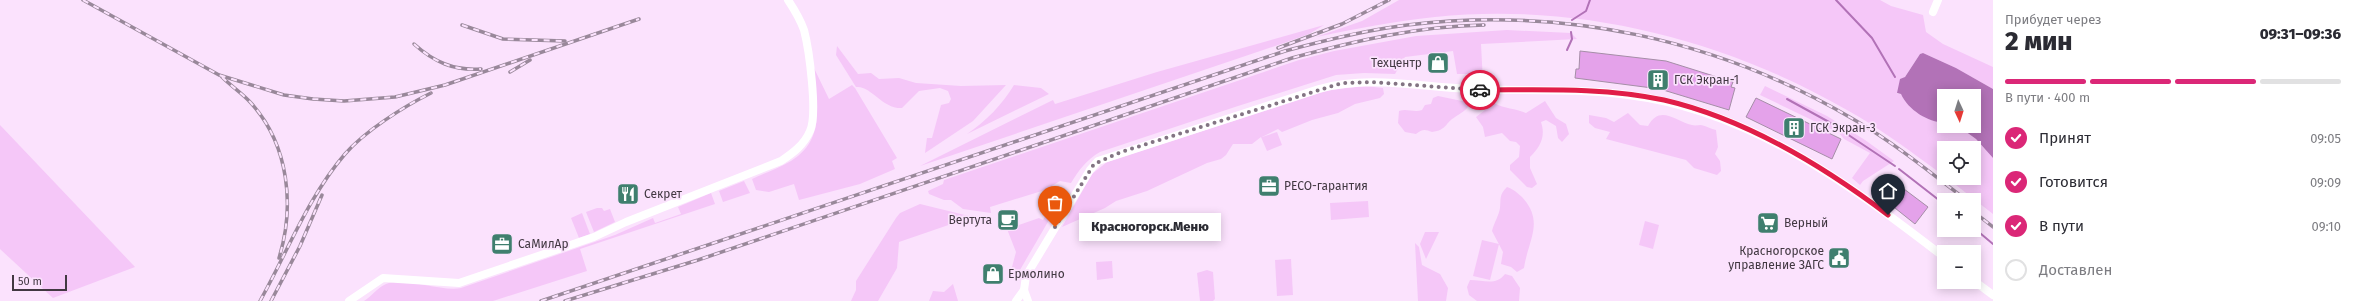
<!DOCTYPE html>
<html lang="ru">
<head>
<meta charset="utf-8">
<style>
  body { margin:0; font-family:"Fira Sans",sans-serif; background:#f2f2f3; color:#2b2b33; height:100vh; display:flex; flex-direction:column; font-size:15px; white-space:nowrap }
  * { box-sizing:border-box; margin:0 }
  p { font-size:13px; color:#7c7c81 }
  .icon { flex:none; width:22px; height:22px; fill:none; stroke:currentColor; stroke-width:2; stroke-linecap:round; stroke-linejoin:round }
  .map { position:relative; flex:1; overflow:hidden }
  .drawer { display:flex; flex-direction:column; background:#fff; width:360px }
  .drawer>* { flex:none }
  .needle { width:26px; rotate:176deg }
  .fabs { position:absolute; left:1937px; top:89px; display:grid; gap:8px }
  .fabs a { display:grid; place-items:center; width:44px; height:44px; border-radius:0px; background:#fff; box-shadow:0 2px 10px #0003; font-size:20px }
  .scale { position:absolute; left:12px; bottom:10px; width:55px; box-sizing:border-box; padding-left:4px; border:2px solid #423842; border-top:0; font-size:11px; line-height:14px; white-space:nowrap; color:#423842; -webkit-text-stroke:3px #fbe2fd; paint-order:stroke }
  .pin { position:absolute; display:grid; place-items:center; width:34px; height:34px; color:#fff; margin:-41px -17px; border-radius:50% 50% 50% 0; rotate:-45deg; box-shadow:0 0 4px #0007 }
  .pin .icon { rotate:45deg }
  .courier { position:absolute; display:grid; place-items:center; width:40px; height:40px; margin:-20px; border:3px solid #e11d48; border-radius:50%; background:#fff; color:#222; box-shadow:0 1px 5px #0007 }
  .bubble { position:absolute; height:28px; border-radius:0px; background:#fff; box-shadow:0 2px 10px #0003; font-size:13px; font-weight:800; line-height:28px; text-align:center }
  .summary em { font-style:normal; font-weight:800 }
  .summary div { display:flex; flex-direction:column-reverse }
  .summary { display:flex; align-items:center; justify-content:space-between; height:68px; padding:0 12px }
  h1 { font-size:26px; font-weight:800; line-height:30px }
  .bar { display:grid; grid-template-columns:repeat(4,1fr); gap:6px 4px; align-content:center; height:48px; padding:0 12px }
  .bar i { height:5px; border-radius:3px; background:#e1e1e2 }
  .bar .on { background:#db2777 }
  .bar p { grid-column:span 4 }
  ol { padding:0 12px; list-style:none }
  li { display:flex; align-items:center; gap:12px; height:44px }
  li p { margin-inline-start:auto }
  li .icon { padding:4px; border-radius:50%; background:#db2777; color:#fff; stroke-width:4 }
  li:last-child { color:#7c7c81 }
  li i { width:22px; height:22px; border:2px solid #e1e1e2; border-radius:50% }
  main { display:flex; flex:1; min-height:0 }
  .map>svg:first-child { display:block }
  .green { fill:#f5c7f8 }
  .water { fill:#b272b7 }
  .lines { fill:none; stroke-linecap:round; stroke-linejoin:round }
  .stream { stroke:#b272b7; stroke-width:2 }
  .building { fill:#e4a2ea; stroke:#a58ea7 }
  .minor { stroke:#fff; stroke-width:8 }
  .rail-casing { stroke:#99889a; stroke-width:3.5 }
  .rail { stroke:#fbe2fd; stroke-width:2; stroke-dasharray:6; stroke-linecap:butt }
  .done { stroke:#837483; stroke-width:4; stroke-dasharray:0 7.2 }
  .route { stroke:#e11d48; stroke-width:5 }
  .labels { text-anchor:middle; stroke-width:3.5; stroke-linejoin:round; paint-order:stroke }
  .poi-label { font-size:12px; fill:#423842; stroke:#fbe2fd; text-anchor:start }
</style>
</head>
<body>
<main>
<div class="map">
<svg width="1993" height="301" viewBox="0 0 1993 301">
  <rect width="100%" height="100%" fill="#fbe2fd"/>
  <g class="green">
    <path d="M 1399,0 L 1880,0 L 1891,6 L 1923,15 L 1926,32 L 1943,44 L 1993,67 L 1993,89 L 1956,68 L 1923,53 L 1920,54 L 1901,83 L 1897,94 L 1901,94 C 1908,110 1928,122 1944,123 L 1944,126 L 1958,126 L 1976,139 L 1993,158 L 1993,214 L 1947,178 L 1974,178 L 1974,148 L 1944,148 L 1944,176 C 1913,153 1881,129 1847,110 C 1724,39 1576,2 1435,17 C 1395,21 1355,29 1316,37 L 1362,21 Z"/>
    <polygon points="1324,25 1309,34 1284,43 920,166 1053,100 1055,104 1157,72"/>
    <path d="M 1507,30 L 1571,33 L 1577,39 L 1481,44 L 1483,82 L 1479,74 L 1457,74 L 1453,51 L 1405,57 L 1395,74 L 1364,73 L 1336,75 L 1238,106 L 1100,152 C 1086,160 1079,170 1071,183 L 1060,181 L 1045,190 L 990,207 L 991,213 L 963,209 L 951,200 L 944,200 L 929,194 L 928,191 L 943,184 L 944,180 L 1299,60 L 1334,51 L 1416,36 Z"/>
    <path d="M 837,46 L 858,74 L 871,73 L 879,79 L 899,78 L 916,83 L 961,86 L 1006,85 L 973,121 L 925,153 L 927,138 L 932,138 L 941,105 L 949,103 L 951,99 L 948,91 L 940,88 L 919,91 L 902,108 C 882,109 871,85 856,87 L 836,55 Z"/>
    <path d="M 812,64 L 829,99 L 852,85 L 855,88 L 897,158 L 892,161 L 895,169 L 860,184 L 799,200 L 794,184 L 769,192 L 756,190 L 752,179 C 765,173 779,168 791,161 C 828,138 816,100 812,64 Z"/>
    <path d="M 1014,85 L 1041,88 L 1049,94 L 967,134 C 986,121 1002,105 1014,85 Z"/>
    <polygon points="1365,86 1383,88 1384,94 1380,98 1355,104 1338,113 1312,120 1282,132 1278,129 1262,137 1277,132 1282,145 1267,151 1261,137 1252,144 1233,144 1226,155 1221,159 1207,163 1147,191 1116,201 1105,208 1062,227 1092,174 1107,162 1329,90"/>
    <polygon points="1765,86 1827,116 1865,140 1894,161 1863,181 1860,185 1852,178 1870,153 1844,139 1839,133 1760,95"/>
    <path d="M 1438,96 L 1462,101 L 1468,100 L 1470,102 C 1468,110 1461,113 1455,117 C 1445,123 1447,130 1432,132 C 1425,129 1422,129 1416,134 L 1405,132 L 1398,123 L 1399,111 C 1407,108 1414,113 1422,110 L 1425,105 L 1431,104 L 1433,98 Z"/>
    <path d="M 1545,101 L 1556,118 L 1566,124 L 1569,134 L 1562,142 L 1558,138 L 1556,126 L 1546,120 L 1541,122 C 1546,137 1540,147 1530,157 L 1530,168 L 1537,184 L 1532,188 L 1527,187 L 1510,170 L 1510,165 L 1519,157 L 1520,146 L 1516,142 L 1510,141 L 1502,133 L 1485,137 L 1483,127 L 1476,117 L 1494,103 C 1505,109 1515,108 1526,113 Z"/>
    <path d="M 1628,113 L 1640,125 L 1648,126 C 1660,104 1675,121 1692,125 C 1695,126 1698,125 1701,125 C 1706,126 1711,129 1716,130 L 1718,147 L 1715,154 L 1720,161 L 1721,171 L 1717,175 L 1694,168 L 1686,160 L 1606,139 L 1610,132 L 1595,128 L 1589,123 L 1589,115 L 1606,118 L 1614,122 Z"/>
    <polygon points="0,125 135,267 53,298 0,249"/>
    <polygon points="744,181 750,193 723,202 719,191"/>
    <path d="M 1507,187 C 1515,190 1516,192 1522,197 C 1545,222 1528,240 1524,268 L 1517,272 L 1511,267 L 1501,264 L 1503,252 L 1492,231 C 1494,223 1499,215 1500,208 C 1501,198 1499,195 1507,187 Z"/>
    <path d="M 711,193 L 715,204 L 580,249 L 587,271 L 493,301 L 364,301 C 372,296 378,287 386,284 C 404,276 440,292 461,288 L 615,235 L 653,218 L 655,223 L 681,214 L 678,207 Z"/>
    <polygon points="1368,201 1369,217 1331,220 1330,203"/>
    <polygon points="920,204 969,216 969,220 966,219 899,242 897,268 878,301 851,301 856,290 856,281 896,218 900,213"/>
    <polygon points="597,208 602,208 604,211 610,209 615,222 594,232 586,212"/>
    <polygon points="1056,208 1020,270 1016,271 1012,267 1016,252 1007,229 1039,218 1043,220 1049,209"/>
    <polygon points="582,213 590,234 579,238 571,218"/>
    <polygon points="1645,221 1659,225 1653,249 1639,245"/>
    <polygon points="1425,232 1439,232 1426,259 1420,244"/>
    <polygon points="1482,240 1499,244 1490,280 1473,276"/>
    <polygon points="1415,243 1419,247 1422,265 1440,274 1448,288 1446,301 1418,301"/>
    <polygon points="1291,259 1293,295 1277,296 1275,260"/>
    <polygon points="1112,261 1113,278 1097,280 1096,262"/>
    <polygon points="1207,270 1213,272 1215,299 1213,301 1200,301 1197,273"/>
    <path d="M 1505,274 L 1512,276 L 1520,288 L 1519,301 L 1477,301 L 1469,295 L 1467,287 L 1470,280 C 1484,280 1496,286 1505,274 Z"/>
    <polygon points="953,284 958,301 929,301 933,291 944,292"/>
  </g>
  <path class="water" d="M 1923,53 L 1956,68 L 1993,89 L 1993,158 L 1976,139 L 1958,126 L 1974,126 L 1974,96 L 1944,96 L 1944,123 C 1928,122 1908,110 1901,94 L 1897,93 L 1900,79 L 1905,77 L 1920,54 Z"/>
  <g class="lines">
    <g class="stream">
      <polyline points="1836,0 1872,38 1895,77"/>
      <polyline points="1572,20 1586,11 1590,0"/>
      <polyline points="1567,50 1572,39 1571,32"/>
      <polyline points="1787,99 1829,122 1895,166"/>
      <polyline points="1899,169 1944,204"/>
      <polyline points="1974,228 1993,244"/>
    </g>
  </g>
  <g class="building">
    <polygon points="1580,51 1666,61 1733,82 1731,87 1735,88 1729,110 1660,89 1575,78 1576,69 1579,69"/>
    <polygon points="1756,98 1841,139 1832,159 1746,117"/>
    <polygon points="1892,180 1928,207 1915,224 1880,196"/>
  </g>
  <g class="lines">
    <g class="minor">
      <polyline points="1933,12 1938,0"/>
      <polyline points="1974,281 1993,295"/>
      <path d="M 349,301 L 383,278 L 459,283 L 594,237 L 626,222 L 781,161 C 793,153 804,145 810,131 C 818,114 809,49 804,30 C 800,19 794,9 788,0"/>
      <polyline points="1016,301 1024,290"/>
      <path d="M 1028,301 L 1024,290 L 1026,276 L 1090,170 L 1098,161 L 1319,89 C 1369,75 1420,87 1470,89 C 1523,91 1575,88 1628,95 C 1750,110 1849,184 1944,257"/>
    </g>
    <g class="rail-casing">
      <g id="rail">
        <polyline points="83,0 219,75 284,95 313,99 344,101 395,97 445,85 639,19"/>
        <polyline points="462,25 503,39 565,41"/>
        <path d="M 414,44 C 434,62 454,71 481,69"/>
        <polyline points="1278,48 1342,24 1389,0"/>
        <polyline points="510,72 530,60"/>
        <path d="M 222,77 C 231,86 243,94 251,103 C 289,145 295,206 279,258"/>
        <polyline points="1974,212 1993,227"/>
        <path d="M 260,301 C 287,253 308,197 345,154 C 365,131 403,107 431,93"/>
        <polyline points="271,301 300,246 322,195"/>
        <path d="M 541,301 L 1285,51 C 1326,40 1366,30 1407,25 C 1563,6 1717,39 1853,119 C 1893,142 1930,172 1966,200"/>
        <path d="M 565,301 L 698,260 L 1292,58 C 1355,41 1418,26 1484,25"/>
      </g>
    </g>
    <use href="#rail" class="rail"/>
  </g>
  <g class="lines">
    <polyline class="done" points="1055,227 1094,164 1121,152 1342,83 1372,82 1480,90"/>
    <path class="route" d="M 1480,90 C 1541,90 1603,87 1664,100 C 1746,119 1822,165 1888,215"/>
  </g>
  <defs>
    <g id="shop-square" transform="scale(1.15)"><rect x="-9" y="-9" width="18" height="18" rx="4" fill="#3f7f6e" stroke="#fbe2fd"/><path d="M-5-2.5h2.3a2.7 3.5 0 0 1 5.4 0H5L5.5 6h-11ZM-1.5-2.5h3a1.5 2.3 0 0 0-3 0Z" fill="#fff"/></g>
    <g id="building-square" transform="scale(1.15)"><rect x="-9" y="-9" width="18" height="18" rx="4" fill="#3f7f6e" stroke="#fbe2fd"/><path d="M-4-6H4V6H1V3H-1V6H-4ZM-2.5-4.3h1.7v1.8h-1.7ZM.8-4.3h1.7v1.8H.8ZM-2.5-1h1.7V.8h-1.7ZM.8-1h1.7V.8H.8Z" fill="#fff"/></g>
    <g id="office-square" transform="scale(1.15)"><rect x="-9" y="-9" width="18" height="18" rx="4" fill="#3f7f6e" stroke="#fbe2fd"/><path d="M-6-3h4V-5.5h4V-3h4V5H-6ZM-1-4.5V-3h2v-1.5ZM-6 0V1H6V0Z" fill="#fff"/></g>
    <g id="restaurant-square" transform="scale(1.15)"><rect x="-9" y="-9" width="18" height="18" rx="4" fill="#3f7f6e" stroke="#fbe2fd"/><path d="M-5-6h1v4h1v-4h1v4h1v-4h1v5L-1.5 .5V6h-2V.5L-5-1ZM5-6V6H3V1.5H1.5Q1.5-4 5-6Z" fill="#fff"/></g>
    <g id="cafe-square" transform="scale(1.15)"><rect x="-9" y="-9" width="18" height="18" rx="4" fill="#3f7f6e" stroke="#fbe2fd"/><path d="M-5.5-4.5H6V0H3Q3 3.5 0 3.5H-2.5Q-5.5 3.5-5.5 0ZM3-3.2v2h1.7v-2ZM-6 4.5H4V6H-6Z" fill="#fff"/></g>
    <g id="supermarket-square" transform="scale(1.15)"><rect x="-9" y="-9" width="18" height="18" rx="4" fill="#3f7f6e" stroke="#fbe2fd"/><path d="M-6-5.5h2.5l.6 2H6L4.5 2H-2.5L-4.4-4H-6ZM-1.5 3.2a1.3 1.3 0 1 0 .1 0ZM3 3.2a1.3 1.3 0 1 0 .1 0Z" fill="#fff"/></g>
    <g id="civic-square" transform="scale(1.15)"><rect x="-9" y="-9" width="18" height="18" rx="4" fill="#3f7f6e" stroke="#fbe2fd"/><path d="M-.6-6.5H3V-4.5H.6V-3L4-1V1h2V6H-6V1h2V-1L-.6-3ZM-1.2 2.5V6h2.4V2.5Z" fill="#fff"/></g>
  </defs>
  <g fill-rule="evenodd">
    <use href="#shop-square" x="1438" y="63"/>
    <use href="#building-square" x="1658" y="80"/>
    <use href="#building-square" x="1794" y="128"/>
    <use href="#office-square" x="1269" y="186"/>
    <use href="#restaurant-square" x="628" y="194"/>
    <use href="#cafe-square" x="1008" y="220"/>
    <use href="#supermarket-square" x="1768" y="223"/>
    <use href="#office-square" x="502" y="244"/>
    <use href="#civic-square" x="1839" y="258"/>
    <use href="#shop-square" x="993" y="274"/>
  </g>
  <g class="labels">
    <g class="poi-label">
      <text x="1422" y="67" text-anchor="end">Техцентр</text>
      <text x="1674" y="84">ГСК Экран-1</text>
      <text x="1810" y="132">ГСК Экран-3</text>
      <text x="1284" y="190">РЕСО-гарантия</text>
      <text x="644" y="198">Секрет</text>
      <text x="992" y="224" text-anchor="end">Вертута</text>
      <text x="1784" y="227">Верный</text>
      <text x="518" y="248">СаМилАр</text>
      <text x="1824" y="255" text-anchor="end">Красногорское<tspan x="1824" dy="14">управление ЗАГС</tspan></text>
      <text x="1008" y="278">Ермолино</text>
    </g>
  </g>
</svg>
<div class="fabs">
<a><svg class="needle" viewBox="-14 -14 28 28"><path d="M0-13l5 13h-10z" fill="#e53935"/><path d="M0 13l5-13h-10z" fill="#7c7c81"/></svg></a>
<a><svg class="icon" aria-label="locate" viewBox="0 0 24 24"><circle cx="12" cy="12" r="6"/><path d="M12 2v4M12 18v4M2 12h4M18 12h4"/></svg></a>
<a>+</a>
<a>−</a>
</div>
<div class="scale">50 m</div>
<div class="pin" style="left:1055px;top:227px;background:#ea580c"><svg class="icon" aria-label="bag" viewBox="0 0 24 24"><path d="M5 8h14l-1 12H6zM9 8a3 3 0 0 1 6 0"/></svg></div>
<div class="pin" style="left:1888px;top:215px;background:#1f2937"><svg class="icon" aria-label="home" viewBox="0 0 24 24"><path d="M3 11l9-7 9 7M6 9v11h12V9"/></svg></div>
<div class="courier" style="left:1480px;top:90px"><svg class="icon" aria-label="car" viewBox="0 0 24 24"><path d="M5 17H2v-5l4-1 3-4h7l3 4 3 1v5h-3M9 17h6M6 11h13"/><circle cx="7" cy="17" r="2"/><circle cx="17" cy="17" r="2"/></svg></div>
<div class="bubble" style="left:1079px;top:213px;width:142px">Красногорск.Меню</div>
</div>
<section class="drawer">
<div class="summary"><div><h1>2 мин</h1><p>Прибудет через</p></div><em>09:31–09:36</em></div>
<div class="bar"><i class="on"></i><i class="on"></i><i class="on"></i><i></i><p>В пути · 400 m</p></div>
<ol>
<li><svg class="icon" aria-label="check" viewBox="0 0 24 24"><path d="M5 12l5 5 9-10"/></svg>Принят<p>09:05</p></li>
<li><svg class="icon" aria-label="check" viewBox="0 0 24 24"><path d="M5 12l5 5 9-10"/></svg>Готовится<p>09:09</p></li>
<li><svg class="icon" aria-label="check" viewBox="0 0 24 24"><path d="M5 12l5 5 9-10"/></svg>В пути<p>09:10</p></li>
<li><i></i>Доставлен</li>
</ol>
</section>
</main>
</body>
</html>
